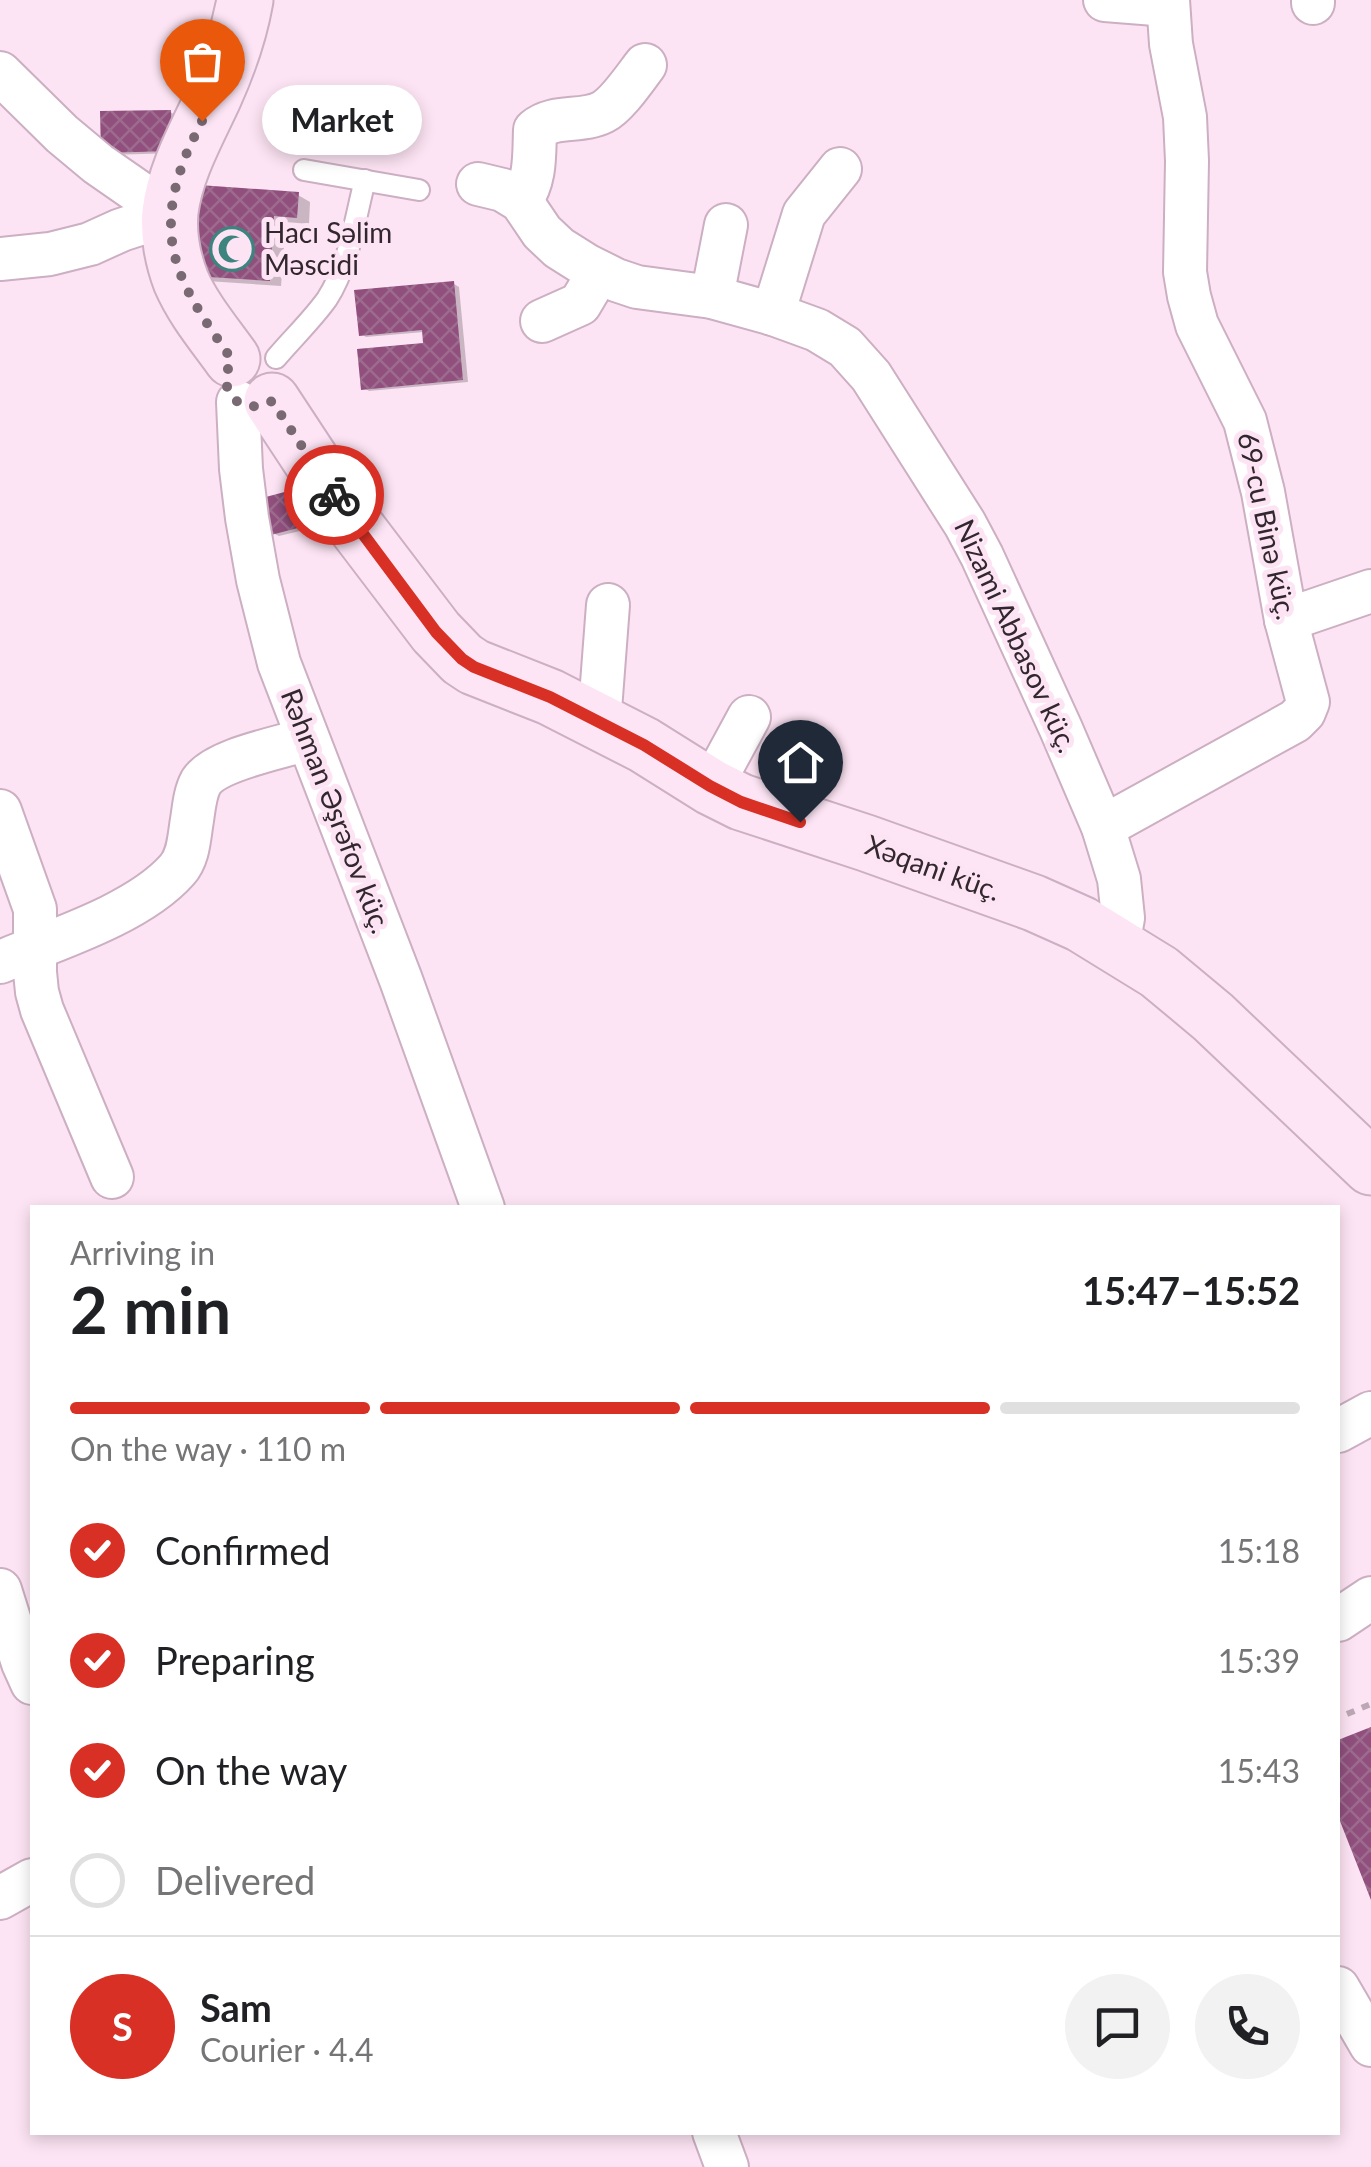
<!DOCTYPE html>
<html lang="en">
<head>
<meta charset="utf-8">
<style>
  body { margin:0; font-family:Lato,sans-serif; background:#f2f2f2; color:#202124; height:100vh; display:flex; flex-direction:column; font-size:38px; white-space:nowrap }
  * { box-sizing:border-box; margin:0 }
  p { font-size:32px; color:#757577 }
  .icon { flex:none; width:55px; height:55px; fill:none; stroke:currentColor; stroke-width:2; stroke-linecap:round; stroke-linejoin:round }
  .map { position:relative; flex:1; overflow:hidden }
  .drawer { position:absolute; left:30px; top:1205px; width:1310px; height:930px; display:flex; flex-direction:column; background:#fff; border-radius:0px; box-shadow:0 5px 15px #0003 }
  .drawer>* { flex:none }
  .pin { position:absolute; display:grid; place-items:center; width:85px; height:85px; color:#fff; margin:-102px -42px; border-radius:50% 50% 50% 0; rotate:-45deg; box-shadow:0 0 10px #0007 }
  .pin .icon { rotate:45deg }
  .courier { position:absolute; display:grid; place-items:center; width:100px; height:100px; margin:-50px; border:8px solid #d93025; border-radius:50%; background:#fff; color:#222; box-shadow:0 2px 12px #0007 }
  .bubble { position:absolute; height:70px; border-radius:35px; background:#fff; box-shadow:0 5px 15px #0003; font-size:32px; font-weight:700; line-height:70px; text-align:center }
  .head em { font-style:normal; font-weight:700 }
  .head div { display:flex; flex-direction:column-reverse }
  .head { display:flex; align-items:center; justify-content:space-between; height:170px; padding:0 40px }
  h1 { font-size:65px; font-weight:700; line-height:75px }
  .bar { display:grid; grid-template-columns:repeat(4,1fr); gap:15px 10px; align-content:center; height:120px; padding:0 40px }
  .bar i { height:12px; border-radius:8px; background:#e0e0e0 }
  .bar .current { background:#d93025 }
  .bar p { grid-column:span 4 }
  .line { display:flex; align-items:center; gap:25px; padding:0 40px; border-top:2px solid #e0e0e0 }
  .line div { flex:1 }
  .round { display:grid; place-items:center; flex:none; width:105px; height:105px; border-radius:52px; background:#f2f2f2 }
  ol { padding:0 40px; list-style:none }
  li { display:flex; align-items:center; gap:30px; height:110px }
  li p { margin-inline-start:auto }
  li .icon { padding:10px; border-radius:50%; background:#d93025; color:#fff; stroke-width:4 }
  li:last-child { color:#757577 }
  li i { width:55px; height:55px; border:5px solid #e0e0e0; border-radius:50% }
  .map>svg:first-child { display:block }
  .shadow { fill:#0003 }
  .building { fill:url(#building-cross-hatch) }
  .lines { fill:none; stroke-linecap:round; stroke-linejoin:round }
  .lane-casing { stroke:#ccafc2; stroke-width:24 }
  .street-casing { stroke:#ccafc2; stroke-width:46 }
  .secondary-casing { stroke:#ccafc2; stroke-width:59 }
  .path { stroke:#bca8b5; stroke-width:6; stroke-dasharray:8 8; stroke-linecap:butt }
  .lane { stroke:#fff; stroke-width:20 }
  .street { stroke:#fff; stroke-width:42 }
  .secondary { stroke:#fde5f5; stroke-width:55 }
  .done { stroke:#796973; stroke-width:10; stroke-dasharray:0 18 }
  .route { stroke:#d93025; stroke-width:12 }
  .labels { text-anchor:middle; stroke-width:10; stroke-linejoin:round; paint-order:stroke }
  .poi-label { font-size:28px; fill:#32272e; stroke:#fde4f4; text-anchor:start }
  .street-label { font-size:28px; fill:#32272e; stroke:#fde4f4 }
</style>
</head>
<body>
<div class="map">
<svg width="1371" height="2167" viewBox="0 0 1371 2167">
  <defs>
    <pattern id="building-cross-hatch" width="8" height="8" patternUnits="userSpaceOnUse" patternTransform="scale(2.5)"><rect width="8" height="8" fill="#904f7d"/><path d="M0 0l8 8M0 8l8-8" fill="none" stroke="#9c6b8e"/></pattern>
  </defs>
  <rect width="100%" height="100%" fill="#fde4f4"/>
  <g class="shadow">
    <polygon points="170,112 175,115 176,153 108,155"/>
    <polygon points="298,195 310,202 309,224 286,222 281,286 207,281 195,274"/>
    <polygon points="454,284 459,287 468,382 369,391 364,388 426,345 424,332 366,337 361,334"/>
    <polygon points="312,492 321,526 279,536 273,533"/>
  </g>
  <g class="building">
    <polygon points="171,110 172,151 101,153 100,111"/>
    <polygon points="199,185 299,192 297,218 274,216 270,281 193,276"/>
    <polygon points="454,281 463,380 361,390 357,349 423,343 422,330 359,336 354,290"/>
    <polygon points="307,486 317,523 271,535 262,498"/>
    <polygon points="1371,1727 1371,1900 1338,1816 1338,1740"/>
  </g>
  <g class="lines">
    <g class="lane-casing">
      <g id="lane">
        <polyline points="304,170 419,190"/>
        <path d="M 276,358 C 292,339 312,320 327,299 C 349,265 355,219 365,180"/>
      </g>
    </g>
    <g class="street-casing">
      <g id="street">
        <polyline points="1105,0 1168,5"/>
        <polyline points="1313,0 1313,3"/>
        <polyline points="0,73 62,134 98,164 170,214"/>
        <polyline points="478,184 503,190 521,201 542,232 559,248 586,265 616,280 637,287 712,297 773,314 817,330 845,347 871,376 965,524 982,556 1061,729 1103,827 1119,879 1123,918 1118,945"/>
        <path d="M 521,201 C 536,179 534,156 535,130 C 554,114 582,123 603,112 C 617,105 635,78 645,65"/>
        <polyline points="0,259 50,254 90,244 121,230 170,214"/>
        <polyline points="712,297 726,225"/>
        <polyline points="773,314 804,214 840,169"/>
        <polyline points="542,321 580,304 599,272"/>
        <polyline points="238,402 241,469 247,518 258,580 279,663 401,980 483,1208"/>
        <polyline points="1286,620 1371,591"/>
        <polyline points="599,723 608,605"/>
        <polyline points="711,787 749,717"/>
        <polyline points="0,811 35,909 35,972 37,992 42,1010 112,1177"/>
        <polyline points="1103,827 1295,721 1304,712 1308,702 1286,620 1263,492 1245,421 1197,325 1189,296 1185,272 1187,161 1185,117 1171,44 1168,0"/>
        <path d="M 0,962 C 54,940 138,914 177,870 C 189,857 189,837 192,820 C 194,807 195,793 201,782 C 216,759 280,748 307,739"/>
        <polyline points="1338,1431 1371,1413"/>
        <polyline points="0,1590 23,1663 32,1683"/>
        <polyline points="1338,1620 1371,1598"/>
        <polyline points="0,1898 32,1880"/>
        <polyline points="1338,1988 1371,2045"/>
        <polyline points="714,2132 727,2167"/>
      </g>
    </g>
    <g class="secondary-casing">
      <g id="secondary">
        <path d="M 232,359 C 214,334 193,309 181,281 C 173,260 168,234 170,212 C 175,171 197,133 214,96 C 228,65 239,34 245,0"/>
        <polyline points="272,401 347,515 436,632 462,659 474,667 550,697 644,745 711,787 741,802 866,843 1034,903 1081,924 1159,972 1213,1017 1371,1167"/>
      </g>
    </g>
    <polyline class="path" points="1347,1714 1371,1704"/>
    <use href="#lane" class="lane"/>
    <use href="#street" class="street"/>
    <use href="#secondary" class="secondary"/>
  </g>
  <g class="lines">
    <path class="done" d="M 202,121 C 194,138 185,154 180,172 C 154,252 188,296 232,360 C 214,391 241,418 272,401 L 334,495"/>
    <polyline class="route" points="334,495 436,632 462,659 474,667 550,697 644,745 710,786 741,802 800,822"/>
  </g>
  <defs>
    <g id="mosque-ring" transform="scale(2.25)"><circle r="9.5" fill="#fde4f4" stroke="#3d847f" stroke-width="1.5"/><path d="M3.5-4.9A6 6 0 1 0 3.5 4.9A5 5 0 1 1 3.5-4.9Z" fill="#3d847f"/></g>
  </defs>
  <g fill-rule="evenodd">
    <use href="#mosque-ring" x="232" y="249"/>
  </g>
  <g class="labels">
    <g class="poi-label">
      <text x="264" y="243">Hacı Səlim<tspan x="264" dy="32">Məscidi</tspan></text>
    </g>
    <g class="street-label">
      <text transform="translate(1267 526) rotate(78)" y="10">69-cu Binə küç.</text>
      <text transform="translate(1016 636) rotate(65)" y="10">Nizami Abbasov küç.</text>
      <text transform="translate(336 811) rotate(69)" y="10">Rəhman Əşrəfov küç.</text>
      <text transform="translate(933 868) rotate(20)" y="10">Xəqani küç.</text>
    </g>
  </g>
</svg>
<div class="pin" style="left:202px;top:121px;background:#ea580c"><svg class="icon" aria-label="bag" viewBox="0 0 24 24"><path d="M5 8h14l-1 12H6zM9 8a3 3 0 0 1 6 0"/></svg></div>
<div class="pin" style="left:800px;top:822px;background:#1f2937"><svg class="icon" aria-label="home" viewBox="0 0 24 24"><path d="M3 11l9-7 9 7M6 9v11h12V9"/></svg></div>
<div class="courier" style="left:334px;top:495px"><svg class="icon" aria-label="bike" viewBox="0 0 24 24"><circle cx="6" cy="16" r="4"/><circle cx="18" cy="16" r="4"/><path d="M6 16l4-8h5l3 8M10 8l3 8H6M13 5h3"/></svg></div>
<div class="bubble" style="left:262px;top:85px;width:160px">Market</div>
<section class="drawer">
<div class="head"><div><h1>2 min</h1><p>Arriving in</p></div><em>15:47–15:52</em></div>
<div class="bar"><i class="current"></i><i class="current"></i><i class="current"></i><i></i><p>On the way · 110 m</p></div>
<ol>
<li><svg class="icon" aria-label="check" viewBox="0 0 24 24"><path d="M5 12l5 5 9-10"/></svg>Confirmed<p>15:18</p></li>
<li><svg class="icon" aria-label="check" viewBox="0 0 24 24"><path d="M5 12l5 5 9-10"/></svg>Preparing<p>15:39</p></li>
<li><svg class="icon" aria-label="check" viewBox="0 0 24 24"><path d="M5 12l5 5 9-10"/></svg>On the way<p>15:43</p></li>
<li><i></i>Delivered</li>
</ol>
<div class="line" style="height:180px"><b class="round" style="background:#d93025;color:#fff">S</b><div><b>Sam</b><p>Courier · 4.4</p></div><a class="round"><svg class="icon" aria-label="chat" viewBox="0 0 24 24"><path d="M4 5h16v11H9l-5 4z"/></svg></a><a class="round"><svg class="icon" aria-label="phone" viewBox="0 0 24 24"><path d="M5 4h4l2 5-3 2q2 4 5 5l2-3 5 2v4C11 20 4 13 5 4z"/></svg></a></div>
</section>
</div>
</body>
</html>
